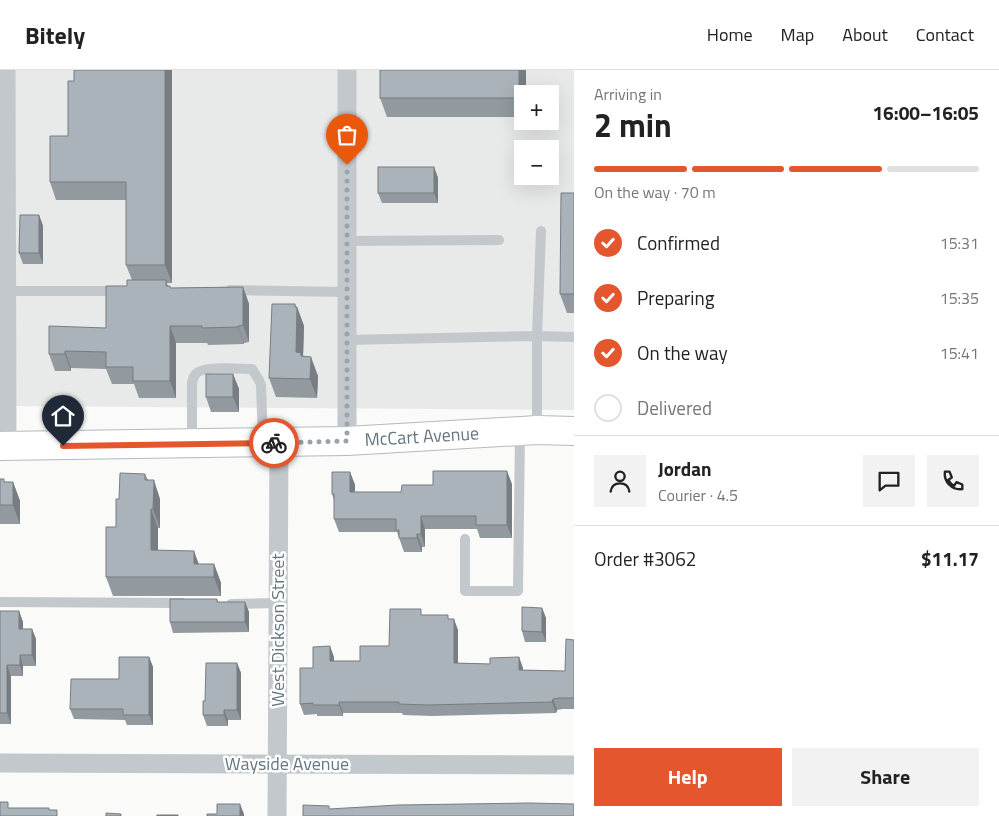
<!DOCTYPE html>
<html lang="en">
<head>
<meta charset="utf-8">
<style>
  body { margin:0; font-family:"Titillium Web",sans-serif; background:#f2f2f2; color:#222; height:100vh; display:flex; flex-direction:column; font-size:19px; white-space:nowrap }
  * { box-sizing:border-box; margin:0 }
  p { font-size:16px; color:#767676 }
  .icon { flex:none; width:28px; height:28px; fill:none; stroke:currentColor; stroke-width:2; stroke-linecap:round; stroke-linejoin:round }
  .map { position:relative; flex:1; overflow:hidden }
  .sheet { display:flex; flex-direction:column; background:#fff; width:425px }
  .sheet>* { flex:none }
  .controls { position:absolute; left:514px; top:15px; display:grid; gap:10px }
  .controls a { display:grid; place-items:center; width:45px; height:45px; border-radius:0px; background:#fff; box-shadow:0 5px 20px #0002; font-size:25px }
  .pin { position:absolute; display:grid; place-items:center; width:42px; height:42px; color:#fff; margin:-51px -21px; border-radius:50% 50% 50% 0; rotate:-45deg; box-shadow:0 0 5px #0007 }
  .pin .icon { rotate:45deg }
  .courier { position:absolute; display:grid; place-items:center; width:50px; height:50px; margin:-25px; border:4px solid #e4572e; border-radius:50%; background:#fff; color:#222; box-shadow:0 1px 6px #0007 }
  .head em { font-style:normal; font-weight:700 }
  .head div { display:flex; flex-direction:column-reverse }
  .head { display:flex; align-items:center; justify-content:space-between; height:85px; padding:0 20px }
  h1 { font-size:32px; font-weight:700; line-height:38px }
  .bar { display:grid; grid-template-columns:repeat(4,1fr); gap:8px 5px; align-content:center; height:60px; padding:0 20px }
  .bar i { height:6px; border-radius:4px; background:#e0e0e0 }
  .bar .current { background:#e4572e }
  .bar p { grid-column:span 4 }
  .line { display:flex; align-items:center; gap:12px; padding:0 20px; border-top:1px solid #e0e0e0 }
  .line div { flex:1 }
  .round { display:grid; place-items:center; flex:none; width:52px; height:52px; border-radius:0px; background:#f2f2f2 }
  ol { padding:0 20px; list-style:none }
  li { display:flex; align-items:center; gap:15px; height:55px }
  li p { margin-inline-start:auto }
  li .icon { padding:5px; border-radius:50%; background:#e4572e; color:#fff; stroke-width:4 }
  li:last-child { color:#767676 }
  li i { width:28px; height:28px; border:2px solid #e0e0e0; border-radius:50% }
  .button { display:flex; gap:10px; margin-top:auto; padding:10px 20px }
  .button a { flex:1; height:58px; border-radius:0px; background:#e4572e; color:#fff; font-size:20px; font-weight:700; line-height:58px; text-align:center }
  .button a+a { background:#f2f2f2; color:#222 }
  header { display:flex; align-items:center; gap:30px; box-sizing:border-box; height:70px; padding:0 25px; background:#fff; border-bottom:1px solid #e0e0e0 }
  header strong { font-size:24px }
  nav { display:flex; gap:28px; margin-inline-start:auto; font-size:18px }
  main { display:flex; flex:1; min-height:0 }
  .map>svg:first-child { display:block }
  .built { fill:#e8e9e9; fill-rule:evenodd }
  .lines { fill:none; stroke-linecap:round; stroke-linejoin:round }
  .secondary-casing { stroke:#b3babf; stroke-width:30 }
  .lane { stroke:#c3c8cc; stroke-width:10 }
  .street { stroke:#c3c8cc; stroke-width:19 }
  .secondary { stroke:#fff; stroke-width:28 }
  .wall { fill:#929a9f }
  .shaded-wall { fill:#777d82 }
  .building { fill:#aab3b9; stroke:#777d82 }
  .done { stroke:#99a4ac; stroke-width:5; stroke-dasharray:0 9 }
  .route { stroke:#e4572e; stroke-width:6 }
  .labels { text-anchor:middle; stroke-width:5; stroke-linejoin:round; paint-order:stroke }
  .street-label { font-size:18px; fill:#657683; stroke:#fff }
</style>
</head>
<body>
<header>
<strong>Bitely</strong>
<nav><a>Home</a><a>Map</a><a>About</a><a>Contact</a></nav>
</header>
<main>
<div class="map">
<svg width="574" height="746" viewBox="0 0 574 746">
  <rect width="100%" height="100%" fill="#fafaf8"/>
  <path class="built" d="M 0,0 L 574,0 L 574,340 L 0,336 ZM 522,24 L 550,24 L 550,51 L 522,51 ZM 522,79 L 550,79 L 550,106 L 522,106 Z"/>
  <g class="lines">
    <g class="secondary-casing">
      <g id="secondary">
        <path id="s1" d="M 0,376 L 347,371 L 537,360 L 574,361"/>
      </g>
    </g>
    <g class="lane">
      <polyline points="541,161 537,266 574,267"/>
      <polyline points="347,171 499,170"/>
      <polyline points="230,220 346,222"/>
      <polyline points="7,221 118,221"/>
      <polyline points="346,270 537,266 537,359"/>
      <path d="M 192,373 L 192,313 C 193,310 193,307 195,305 C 200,295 241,299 252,299 L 259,310 L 261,315 L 263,372"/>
      <polyline points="465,469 465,521 518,521 520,362"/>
      <polyline points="0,532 182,533"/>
      <polyline points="231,534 278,533"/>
    </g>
    <g class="street">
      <polyline points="6,0 7,376"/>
      <polyline points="347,371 347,0"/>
      <polyline points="0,693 574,695"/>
      <polyline points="277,746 279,373"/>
    </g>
    <use href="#secondary" class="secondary"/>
  </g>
  <g class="wall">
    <polygon points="172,0 172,213 167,213 168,216 171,218 243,217 249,234 249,272 244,273 244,274 208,275 207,273 176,273 176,328 139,328 134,314 112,314 106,299 71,298 71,301 55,301 49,284 106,258 127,216 132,210 126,195 126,130 56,130 50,112 68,66 74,11"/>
    <polygon points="526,0 526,24 522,24 522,47 387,47 380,28"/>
    <polygon points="434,97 438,108 438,133 382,133 378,123"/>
    <polygon points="574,123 574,243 567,243 560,224"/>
    <polygon points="39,145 43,156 43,194 23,194 19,183"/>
    <polygon points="296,237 297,237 304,256 303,286 318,306 317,328 276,327 269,308"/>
    <polygon points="233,304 239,319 239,342 211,342 206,327"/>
    <polygon points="350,402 355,415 355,422 401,422 512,414 512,468 480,468 477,459 425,459 425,477 422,477 422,482 404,482 397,462 339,462 334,449 334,430 332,424"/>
    <polygon points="145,404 148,410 160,429 160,458 158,458 158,480 199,494 214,494 221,513 221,526 113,526 106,507 116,457 119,429"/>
    <polygon points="0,409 5,412 13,412 20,431 20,454 0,454"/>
    <polygon points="217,529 218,532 245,532 249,542 249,562 173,563 170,552"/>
    <polygon points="542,538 546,548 546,572 525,572 522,561"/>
    <polygon points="0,541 19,541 23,552 23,559 32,559 36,569 36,596 23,596 23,606 11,606 11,654 0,654"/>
    <polygon points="423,545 449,549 458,560 458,593 490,594 519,587 523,600 565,601 574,570 574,639 563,639 557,640 556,643 432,646 403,645 402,643 343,643 343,646 317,646 317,644 304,645 300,634 313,598 334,587 334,591 360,591 389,576"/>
    <polygon points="149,587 153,597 153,655 127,655 125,650 74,649 70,639 119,609"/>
    <polygon points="237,593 241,603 241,650 228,650 228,656 207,656 203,645 205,631"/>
  </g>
  <g class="shaded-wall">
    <polygon points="165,0 172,0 172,213 165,195"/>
    <polygon points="519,0 526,0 526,24 522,24 522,38 519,28"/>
    <polygon points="434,97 438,108 438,133 434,123"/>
    <polygon points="39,145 43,156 43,194 39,183"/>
    <polygon points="243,217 249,234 249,272 243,255"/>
    <polygon points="295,234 297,240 297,237 304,256 303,288 296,282"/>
    <polygon points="170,256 176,273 176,328 170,311"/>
    <polygon points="238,256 244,273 244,274 238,257"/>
    <polygon points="65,281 71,298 71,301 65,284"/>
    <polygon points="311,287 318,306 317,328 310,309"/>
    <polygon points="233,304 239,319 239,342 233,327"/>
    <polygon points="507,401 512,414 512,468 507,455"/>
    <polygon points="350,402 355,415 355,435 350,422"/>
    <polygon points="154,410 160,429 160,458 153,439"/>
    <polygon points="13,412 20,431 20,454 13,435"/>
    <polygon points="151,439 158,458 158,499 151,480"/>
    <polygon points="421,446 425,459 425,477 421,464"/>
    <polygon points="417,464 422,477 422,482 417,468"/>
    <polygon points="194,481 201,500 194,494"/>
    <polygon points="214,494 221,513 221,526 214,507"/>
    <polygon points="245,532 249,542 249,562 245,552"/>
    <polygon points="542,538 546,548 546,572 542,562"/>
    <polygon points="19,541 23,552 23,569 19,559"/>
    <polygon points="454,549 458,560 458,604 454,593"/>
    <polygon points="32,559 36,569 36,596 32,585"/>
    <polygon points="330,576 334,587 334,602 330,591"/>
    <polygon points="20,585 23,596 23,606 20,595"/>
    <polygon points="149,587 153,597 153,655 149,645"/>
    <polygon points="519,587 523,598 523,611 519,600"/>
    <polygon points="237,593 241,603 241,650 237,640"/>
    <polygon points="7,595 11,606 11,654 7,643"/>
    <polygon points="553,629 557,640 556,643 552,632"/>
    <polygon points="339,632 343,643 343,646 339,635"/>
    <polygon points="224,640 228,650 228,656 224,645"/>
    <polygon points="240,734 244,744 244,746 240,746"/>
  </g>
  <g class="building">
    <polygon points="74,0 165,0 165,195 126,195 126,112 50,112 50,66 68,66 68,11 74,11"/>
    <rect x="380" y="0" width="139" height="28"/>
    <rect x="378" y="97" width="56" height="26"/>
    <polygon points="561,123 574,123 574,224 560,224"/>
    <polygon points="20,145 39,145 39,183 19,183"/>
    <polygon points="127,210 166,210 166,216 170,216 170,218 243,217 243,255 238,256 238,257 202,258 202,256 170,256 170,311 133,311 133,297 106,297 106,282 65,281 65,284 49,284 49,256 106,258 106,216 127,216"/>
    <polygon points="272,234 295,234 295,237 297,237 296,282 301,283 301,286 311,287 310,309 269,308"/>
    <rect x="206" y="304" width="27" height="23"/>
    <polygon points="433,401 507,401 507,455 476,455 476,446 421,446 421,464 417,464 417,468 399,468 399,460 396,460 396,449 334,449 334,424 332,424 332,402 350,402 350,422 401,422 402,415 433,415"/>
    <polygon points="120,403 145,404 145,410 154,410 153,439 151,439 151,480 194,481 194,494 214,494 214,507 106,507 106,457 116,457 116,429 119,429"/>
    <polygon points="0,409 4,409 4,412 13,412 13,435 0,435"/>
    <polygon points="170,529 217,529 217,532 245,532 245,552 170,552"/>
    <polygon points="522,537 542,538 542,562 522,561"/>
    <polygon points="390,539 421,539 421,545 448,545 448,549 454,549 454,593 490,594 490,588 519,587 519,600 565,601 566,569 574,570 574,628 559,628 553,629 552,632 428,635 399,634 399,632 339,632 339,635 313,635 313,633 300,634 300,598 313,598 313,577 330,576 330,591 360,591 360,576 389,576"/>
    <polygon points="0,541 19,541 19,559 32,559 32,585 20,585 20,595 7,595 7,643 0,643"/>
    <polygon points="119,587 149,587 149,645 123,645 123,639 70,639 71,609 119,609"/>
    <polygon points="206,593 237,593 237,640 224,640 224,645 203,645 203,631 205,631"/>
    <polygon points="0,732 8,732 8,738 49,738 49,740 57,740 57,746 0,746"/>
    <polygon points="530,733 574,734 574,746 303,746 303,735 329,736 329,739 398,735"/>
    <polygon points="217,734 240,734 240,746 207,746 207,744 217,744"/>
    <polygon points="106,743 121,744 121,746 106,746"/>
    <rect x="157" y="745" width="21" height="1"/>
  </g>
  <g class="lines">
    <polyline class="done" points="274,373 347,371 347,95"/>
    <polyline class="route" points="63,376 274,373"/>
  </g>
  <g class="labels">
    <g class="street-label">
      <text dy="6" stroke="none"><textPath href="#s1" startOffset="422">McCart Avenue</textPath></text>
      <text transform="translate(278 560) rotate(-90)" y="6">West Dickson Street</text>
      <text x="287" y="700">Wayside Avenue</text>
    </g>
  </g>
</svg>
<div class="controls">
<a>+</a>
<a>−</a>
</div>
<div class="pin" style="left:347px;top:95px;background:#ea580c"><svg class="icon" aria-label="bag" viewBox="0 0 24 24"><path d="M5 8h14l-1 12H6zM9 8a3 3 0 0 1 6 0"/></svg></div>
<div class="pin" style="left:63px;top:376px;background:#1f2937"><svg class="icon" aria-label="home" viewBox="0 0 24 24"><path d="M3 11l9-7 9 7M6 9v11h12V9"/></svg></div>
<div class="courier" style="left:274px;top:373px"><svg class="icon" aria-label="bike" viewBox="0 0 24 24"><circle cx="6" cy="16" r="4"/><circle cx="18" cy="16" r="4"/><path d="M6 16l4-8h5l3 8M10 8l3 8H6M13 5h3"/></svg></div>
</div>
<section class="sheet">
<div class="head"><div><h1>2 min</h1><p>Arriving in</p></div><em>16:00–16:05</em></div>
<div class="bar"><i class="current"></i><i class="current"></i><i class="current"></i><i></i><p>On the way · 70 m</p></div>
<ol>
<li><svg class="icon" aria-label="check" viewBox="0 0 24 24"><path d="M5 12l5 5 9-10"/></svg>Confirmed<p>15:31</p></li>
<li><svg class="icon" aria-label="check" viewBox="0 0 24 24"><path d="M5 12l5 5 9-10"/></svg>Preparing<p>15:35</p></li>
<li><svg class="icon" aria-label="check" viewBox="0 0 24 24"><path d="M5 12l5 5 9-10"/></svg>On the way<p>15:41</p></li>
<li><i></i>Delivered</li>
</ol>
<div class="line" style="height:90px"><a class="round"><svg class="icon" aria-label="person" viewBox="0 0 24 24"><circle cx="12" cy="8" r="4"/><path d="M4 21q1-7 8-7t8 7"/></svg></a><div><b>Jordan</b><p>Courier · 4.5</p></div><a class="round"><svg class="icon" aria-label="chat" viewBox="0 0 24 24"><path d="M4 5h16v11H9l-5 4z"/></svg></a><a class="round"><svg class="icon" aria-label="phone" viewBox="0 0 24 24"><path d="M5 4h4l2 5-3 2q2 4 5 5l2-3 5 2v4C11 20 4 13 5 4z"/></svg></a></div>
<div class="line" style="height:65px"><div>Order #3062</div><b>$11.17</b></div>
<div class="button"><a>Help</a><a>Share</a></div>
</section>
</main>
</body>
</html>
